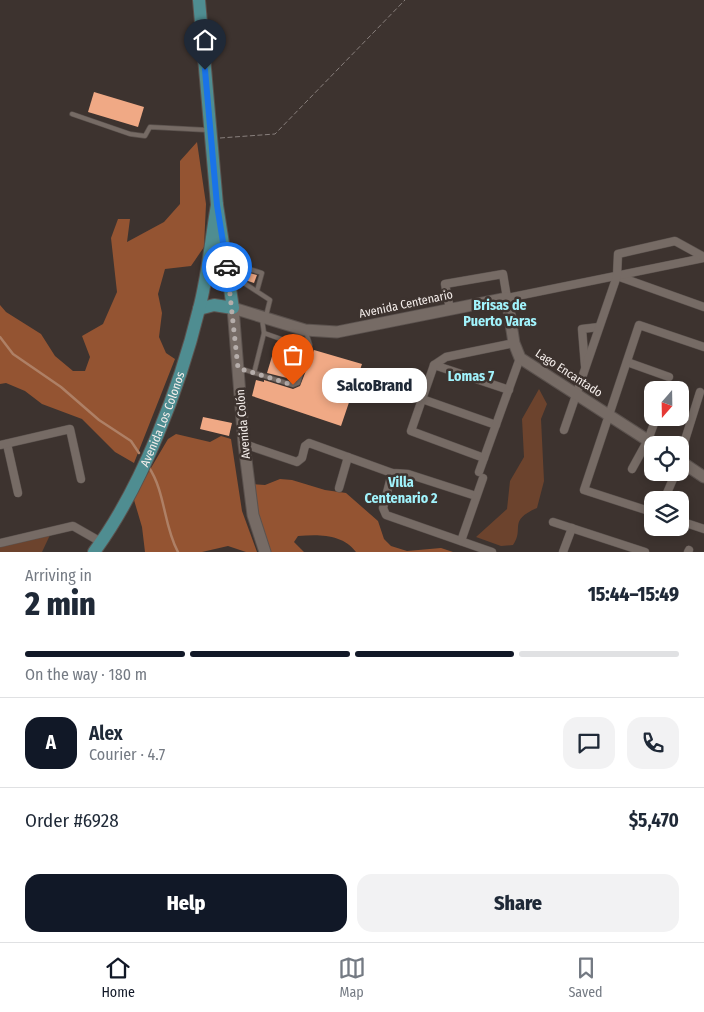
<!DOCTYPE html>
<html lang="en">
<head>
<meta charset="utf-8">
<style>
  body { margin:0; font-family:"Fira Sans Condensed",sans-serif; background:#f2f2f3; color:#1f2937; height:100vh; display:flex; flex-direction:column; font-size:19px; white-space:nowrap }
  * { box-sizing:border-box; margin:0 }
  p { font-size:16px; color:#747a83 }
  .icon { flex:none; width:28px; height:28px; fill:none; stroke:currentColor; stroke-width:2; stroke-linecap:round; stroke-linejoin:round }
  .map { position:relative; height:552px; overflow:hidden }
  .details { display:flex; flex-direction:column; background:#fff; flex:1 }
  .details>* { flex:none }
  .needle { width:32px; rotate:200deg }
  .fabs { position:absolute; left:644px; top:381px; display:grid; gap:10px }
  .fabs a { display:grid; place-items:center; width:45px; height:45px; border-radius:10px; background:#fff; box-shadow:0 2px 8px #0003; font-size:25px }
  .pin { position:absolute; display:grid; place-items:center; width:42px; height:42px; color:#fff; margin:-51px -21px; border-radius:50% 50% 50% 0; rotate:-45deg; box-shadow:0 0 5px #0007 }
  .pin .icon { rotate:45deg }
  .courier { position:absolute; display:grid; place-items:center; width:50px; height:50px; margin:-25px; border:4px solid #1a73e8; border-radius:50%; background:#fff; color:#222; box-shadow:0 1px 6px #0007 }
  .bubble { position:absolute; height:35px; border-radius:15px; background:#fff; box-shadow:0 2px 8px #0003; font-size:16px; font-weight:800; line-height:35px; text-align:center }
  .summary em { font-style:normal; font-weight:800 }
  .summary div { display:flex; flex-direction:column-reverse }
  .summary { display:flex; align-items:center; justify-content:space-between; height:85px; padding:0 25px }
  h1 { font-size:32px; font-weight:800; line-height:38px }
  .bar { display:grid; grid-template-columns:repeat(4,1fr); gap:8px 5px; align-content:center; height:60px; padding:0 25px }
  .bar i { height:6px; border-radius:4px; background:#e0e1e3 }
  .bar .on { background:#111827 }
  .bar p { grid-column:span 4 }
  .line { display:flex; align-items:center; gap:12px; padding:0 25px; border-top:1px solid #e0e1e3 }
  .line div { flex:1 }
  .round { display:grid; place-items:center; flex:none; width:52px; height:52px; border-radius:15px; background:#f2f2f3 }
  .primary-button { display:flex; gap:10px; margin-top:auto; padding:10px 25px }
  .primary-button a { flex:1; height:58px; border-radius:15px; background:#111827; color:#fff; font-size:20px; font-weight:800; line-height:58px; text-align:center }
  .primary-button a+a { background:#f2f2f3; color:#1f2937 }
  .tabs { display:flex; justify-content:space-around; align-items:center; height:70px; border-top:1px solid #e0e1e3; background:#fff; font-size:14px; color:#747a83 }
  .tabs a { display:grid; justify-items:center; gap:2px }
  .tabs .on { color:#111827 }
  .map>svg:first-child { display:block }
  .green { fill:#6c432d }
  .forest { fill:#945432 }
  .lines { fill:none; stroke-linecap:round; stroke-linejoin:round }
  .stream { stroke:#ae8066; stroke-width:2.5 }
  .building { fill:#f0a985 }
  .lane-casing { stroke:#5b524e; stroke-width:5.5 }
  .street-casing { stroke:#5b524e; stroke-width:9 }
  .secondary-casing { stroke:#5b524e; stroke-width:13 }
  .primary-casing { stroke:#5b524e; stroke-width:14 }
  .path { stroke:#89807d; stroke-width:1; stroke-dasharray:5 2.5; stroke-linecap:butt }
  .lane { stroke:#766b65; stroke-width:4 }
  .street { stroke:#766b65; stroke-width:8 }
  .secondary { stroke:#766b65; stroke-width:11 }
  .primary { stroke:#4f8d91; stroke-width:12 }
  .done { stroke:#b5adaa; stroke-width:5; stroke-dasharray:0 9 }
  .route { stroke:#1a73e8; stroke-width:6 }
  .labels { text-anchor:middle; stroke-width:5; stroke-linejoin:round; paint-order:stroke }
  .street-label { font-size:12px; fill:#f6efec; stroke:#3d332f }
  .neighbourhood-label { font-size:14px; font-weight:bold; fill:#a1f3fc; stroke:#3d332f }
</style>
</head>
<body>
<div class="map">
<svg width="704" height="552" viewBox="0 0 704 552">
  <rect width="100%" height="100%" fill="#3d332f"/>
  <g class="green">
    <path d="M 539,389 L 547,404 L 541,419 L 544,481 L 537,508 C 507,521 525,528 513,545 L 501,546 L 476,537 L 507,509 L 510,481 L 524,457 L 522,419 Z"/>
    <polygon points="50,535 42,552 0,552 0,547"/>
  </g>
  <g class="forest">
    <polygon points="197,142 206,204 204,247 191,266 165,269 158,294 162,313 159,337 166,353 175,359 134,463 115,452 82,419 42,404 25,391 6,383 0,384 0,305 6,312 41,334 55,356 73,371 85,371 90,357 82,336 103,324 117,292 111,238 118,219 130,219 127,242 164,222 180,204 180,161"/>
    <polygon points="176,434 210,442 221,436 231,439 242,511 257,552 246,552 228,546 202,552 145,552 142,527 134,500 135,495 168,439"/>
    <path d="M 280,479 L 292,480 L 325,490 L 346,493 L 378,521 L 384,539 L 391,546 L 407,551 L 441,548 L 453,552 L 356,552 C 343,534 319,534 298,536 L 294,542 L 304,552 L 266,552 L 252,484 L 265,485 Z"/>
  </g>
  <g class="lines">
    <g class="stream">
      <polyline points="0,337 13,354 61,387 99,420 131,441 139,453"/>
      <path d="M 148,466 C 166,492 163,525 178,552"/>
    </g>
  </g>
  <g class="building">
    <polygon points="94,92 144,107 138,127 88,112"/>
    <polygon points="242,271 257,275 254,283 239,278"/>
    <polygon points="276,343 299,350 295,364 300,365 295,380 267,373"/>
    <polygon points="314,350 362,364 341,426 252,396 256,380 264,382 264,380 293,389 300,386"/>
    <polygon points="203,417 232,423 229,436 200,429"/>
  </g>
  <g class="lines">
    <g class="lane-casing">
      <g id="lane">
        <polyline points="72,114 130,134 145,136 150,127 207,130"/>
        <polyline points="230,263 262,273 257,291"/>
        <polyline points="232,283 244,283 270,300 266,316"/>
        <polyline points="264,333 309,349"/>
        <polyline points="239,368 293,385 298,383 310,345 306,332"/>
        <polyline points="254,373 264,333 262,319"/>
      </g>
    </g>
    <g class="street-casing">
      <g id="street">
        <polyline points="617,276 704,307"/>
        <polyline points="450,309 445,284 503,274 507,298 704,258"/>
        <polyline points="627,362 669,377"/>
        <polyline points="434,365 509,390"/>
        <polyline points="585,366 582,329 599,327"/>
        <polyline points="422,399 496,425"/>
        <polyline points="564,430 617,276 618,254 675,241 704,257"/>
        <polyline points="7,444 18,493"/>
        <polyline points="244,444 297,462 302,458 305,446 309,443 392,473 408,474 476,496"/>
        <polyline points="0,445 70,429 81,479"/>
        <polyline points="680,456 700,392"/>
        <polyline points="484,458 411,431 434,365 446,357 514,343"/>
        <polyline points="632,469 648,440 656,418"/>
        <polyline points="479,472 520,358"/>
        <polyline points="392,473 383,508 386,515 492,552"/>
        <polyline points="339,488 348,457"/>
        <polyline points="664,500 676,472"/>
        <polyline points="652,512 584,490 639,325 704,347"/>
        <polyline points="680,521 704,529"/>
        <polyline points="553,522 645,552"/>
        <polyline points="461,541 483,478"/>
        <polyline points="0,543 73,526 101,542"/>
        <polyline points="563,552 572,528"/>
        <polyline points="688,552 689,550"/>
      </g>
    </g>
    <g class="secondary-casing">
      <g id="secondary">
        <polyline points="680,461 704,477"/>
        <polyline points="265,552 253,515 244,444 233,308 305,330 337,332 507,298 514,343 520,358 655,445"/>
      </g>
    </g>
    <g class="primary-casing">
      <g id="primary">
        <polyline points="199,0 217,205 233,308 214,305 199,309"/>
        <path id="s1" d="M 94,552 C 142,487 180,387 199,309 C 208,275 211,239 217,205"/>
      </g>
    </g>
    <polyline class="path" points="220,138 275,134 405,0"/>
    <use href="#lane" class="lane"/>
    <use href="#street" class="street"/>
    <use href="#secondary" class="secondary"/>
    <use href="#primary" class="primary"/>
  </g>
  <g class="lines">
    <polyline class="done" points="227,267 238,368 293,385"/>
    <polyline class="route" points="205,70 217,205 227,267"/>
  </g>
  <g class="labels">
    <g class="street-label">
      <text transform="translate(406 304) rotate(-12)" y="4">Avenida Centenario</text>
      <text transform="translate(569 373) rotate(33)" y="4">Lago Encantado</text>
      <text dy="4" stroke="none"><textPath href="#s1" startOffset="150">Avenida Los Colonos</textPath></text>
      <text transform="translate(243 424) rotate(-95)" y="4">Avenida Colón</text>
    </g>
    <g class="neighbourhood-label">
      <text x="500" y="310">Brisas de<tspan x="500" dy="16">Puerto Varas</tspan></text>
      <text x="471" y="381">Lomas 7</text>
      <text x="401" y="487">Villa<tspan x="401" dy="16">Centenario 2</tspan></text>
    </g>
  </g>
</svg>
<div class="fabs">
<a><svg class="needle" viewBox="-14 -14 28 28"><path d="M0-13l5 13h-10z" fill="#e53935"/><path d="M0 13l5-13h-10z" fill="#747a83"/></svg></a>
<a><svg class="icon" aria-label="locate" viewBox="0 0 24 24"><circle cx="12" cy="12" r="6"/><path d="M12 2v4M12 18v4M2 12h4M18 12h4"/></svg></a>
<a><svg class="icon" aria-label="layers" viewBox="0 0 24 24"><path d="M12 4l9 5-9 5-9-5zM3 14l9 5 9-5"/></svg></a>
</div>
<div class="pin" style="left:293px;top:385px;background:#ea580c"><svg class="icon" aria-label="bag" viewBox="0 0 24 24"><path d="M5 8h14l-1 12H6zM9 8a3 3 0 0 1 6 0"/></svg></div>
<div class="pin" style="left:205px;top:70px;background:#1f2937"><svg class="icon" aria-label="home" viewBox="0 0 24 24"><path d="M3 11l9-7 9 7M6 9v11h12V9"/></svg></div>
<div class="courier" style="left:227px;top:267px"><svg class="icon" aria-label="car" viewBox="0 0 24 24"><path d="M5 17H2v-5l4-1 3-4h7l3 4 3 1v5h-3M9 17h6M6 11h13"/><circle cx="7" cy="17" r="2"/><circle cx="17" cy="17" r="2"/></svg></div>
<div class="bubble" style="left:322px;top:368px;width:105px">SalcoBrand</div>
</div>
<section class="details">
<div class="summary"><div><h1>2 min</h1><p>Arriving in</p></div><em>15:44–15:49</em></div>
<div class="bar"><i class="on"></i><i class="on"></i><i class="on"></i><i></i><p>On the way · 180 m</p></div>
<div class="line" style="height:90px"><b class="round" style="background:#111827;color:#fff">A</b><div><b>Alex</b><p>Courier · 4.7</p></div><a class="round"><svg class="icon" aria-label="chat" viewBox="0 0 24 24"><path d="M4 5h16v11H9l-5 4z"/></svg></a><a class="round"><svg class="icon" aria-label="phone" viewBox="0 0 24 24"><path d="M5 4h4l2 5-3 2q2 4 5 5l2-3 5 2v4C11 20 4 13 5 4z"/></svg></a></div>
<div class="line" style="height:65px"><div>Order #6928</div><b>$5,470</b></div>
<div class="primary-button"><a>Help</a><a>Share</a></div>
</section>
<nav class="tabs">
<a class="on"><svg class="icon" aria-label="home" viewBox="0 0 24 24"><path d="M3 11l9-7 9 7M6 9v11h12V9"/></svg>Home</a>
<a><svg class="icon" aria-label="map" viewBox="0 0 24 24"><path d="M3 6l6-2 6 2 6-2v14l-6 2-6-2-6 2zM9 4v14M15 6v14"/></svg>Map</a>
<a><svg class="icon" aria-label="saved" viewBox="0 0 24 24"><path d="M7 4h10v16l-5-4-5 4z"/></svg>Saved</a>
</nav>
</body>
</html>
